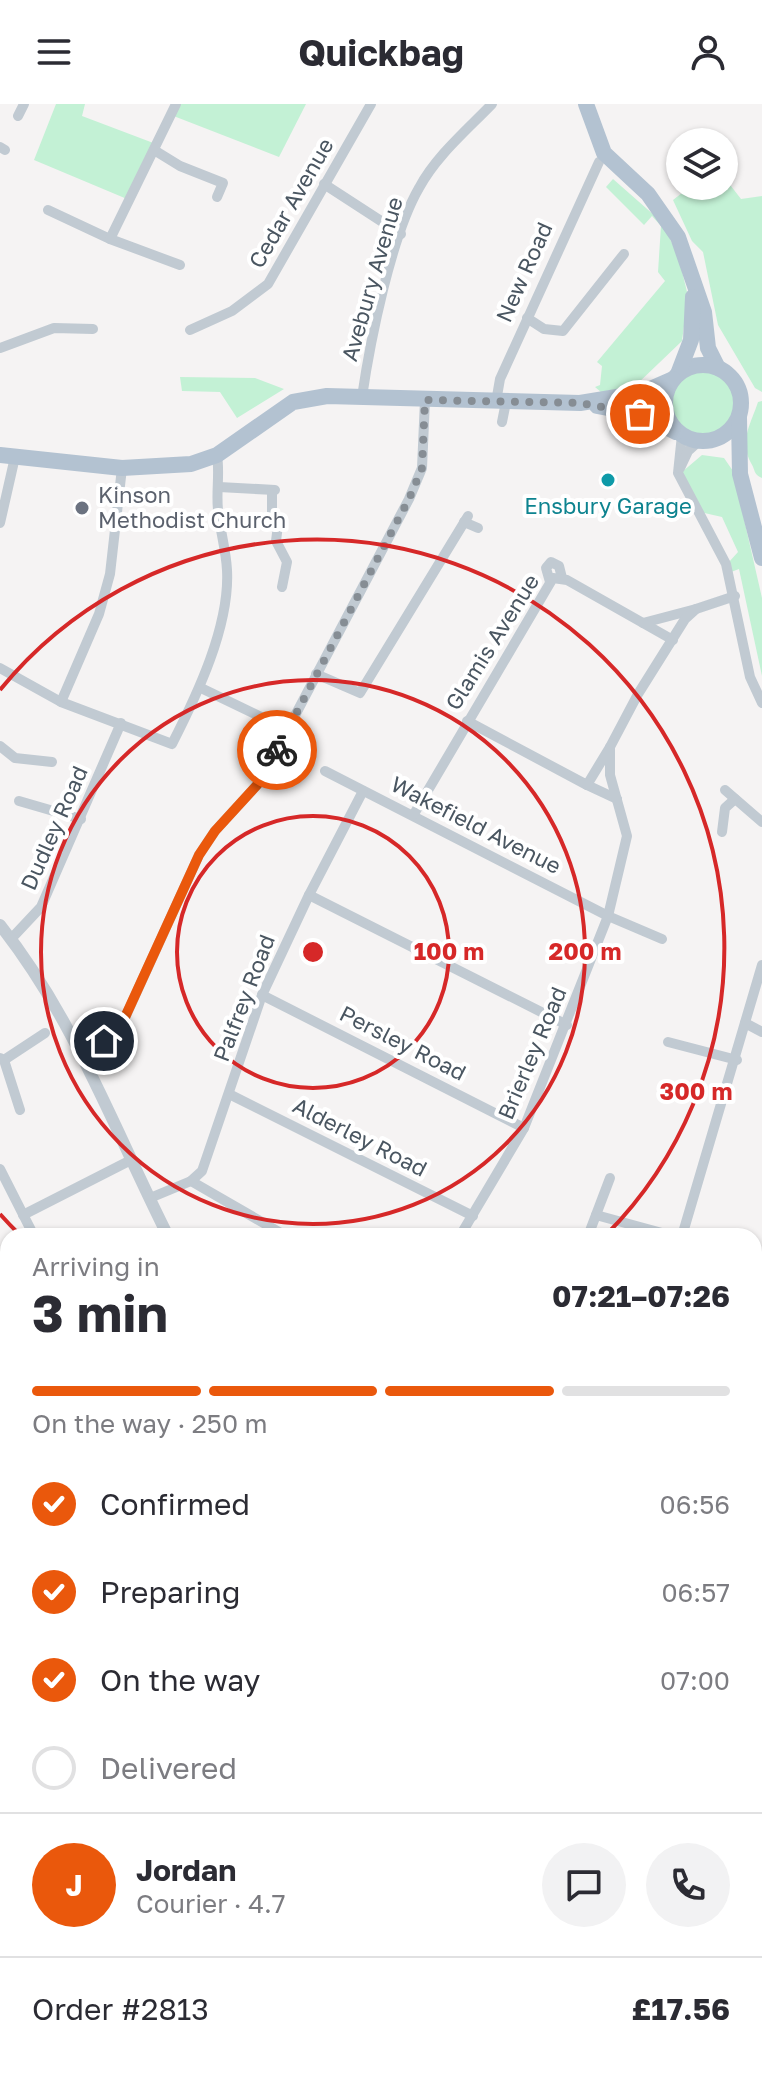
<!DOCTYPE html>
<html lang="en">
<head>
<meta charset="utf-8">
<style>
  body { margin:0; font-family:"Golos Text",sans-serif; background:#f2f2f3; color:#2b2b33; height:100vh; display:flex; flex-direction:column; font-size:30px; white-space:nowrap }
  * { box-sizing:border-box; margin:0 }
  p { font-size:26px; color:#7c7c81 }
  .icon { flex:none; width:44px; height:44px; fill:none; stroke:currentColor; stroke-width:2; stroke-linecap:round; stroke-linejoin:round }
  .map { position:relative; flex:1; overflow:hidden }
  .drawer { position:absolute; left:0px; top:1124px; width:762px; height:850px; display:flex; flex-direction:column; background:#fff; border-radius:24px 24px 0 0; box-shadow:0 2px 6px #0004 }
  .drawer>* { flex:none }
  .tools { position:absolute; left:666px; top:24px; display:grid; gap:16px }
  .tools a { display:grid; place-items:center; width:72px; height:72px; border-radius:50%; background:#fff; box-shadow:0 2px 6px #0004; font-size:40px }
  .pin { position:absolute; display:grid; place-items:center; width:68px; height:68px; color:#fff; margin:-34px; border:4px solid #fff; border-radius:50%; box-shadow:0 2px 8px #0007 }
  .courier { position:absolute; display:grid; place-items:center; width:80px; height:80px; margin:-40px; border:6px solid #ea580c; border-radius:50%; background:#fff; color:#222; box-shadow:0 2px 10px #0007 }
  .headline em { font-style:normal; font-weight:700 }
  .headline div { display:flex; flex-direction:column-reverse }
  .headline { display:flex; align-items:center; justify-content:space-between; height:136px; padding:0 32px }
  h1 { font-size:52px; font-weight:700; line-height:60px }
  .bar { display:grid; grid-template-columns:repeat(4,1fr); gap:12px 8px; align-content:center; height:96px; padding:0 32px }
  .bar i { height:10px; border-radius:6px; background:#e1e1e2 }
  .bar .current { background:#ea580c }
  .bar p { grid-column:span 4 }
  .line { display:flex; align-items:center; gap:20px; padding:0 32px; border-top:2px solid #e1e1e2 }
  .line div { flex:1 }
  .round { display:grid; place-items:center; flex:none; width:84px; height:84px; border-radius:42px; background:#f2f2f3 }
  ol { padding:0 32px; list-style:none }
  li { display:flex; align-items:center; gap:24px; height:88px }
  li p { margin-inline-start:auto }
  li .icon { padding:8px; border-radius:50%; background:#ea580c; color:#fff; stroke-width:4 }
  li:last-child { color:#7c7c81 }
  li i { width:44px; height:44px; border:4px solid #e1e1e2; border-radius:50% }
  header { display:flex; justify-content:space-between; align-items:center; height:104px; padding:0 32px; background:#fff; font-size:36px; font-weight:700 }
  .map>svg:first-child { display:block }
  .green { fill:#c3f1d5 }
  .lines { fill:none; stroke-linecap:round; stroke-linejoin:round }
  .minor { stroke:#c1cad2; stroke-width:10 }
  .tertiary { stroke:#c1cad2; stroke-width:12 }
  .primary { stroke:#b3c2d1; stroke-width:16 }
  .done { stroke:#868d94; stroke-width:8; stroke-dasharray:0 14.4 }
  .route { stroke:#ea580c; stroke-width:10 }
  .ring { fill:none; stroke:#d62828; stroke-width:4 }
  .culture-dot { fill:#0f9aa8; stroke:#fff; stroke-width:3 }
  .worship-dot { fill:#6b7280; stroke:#fff; stroke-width:3 }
  .labels { text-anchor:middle; stroke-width:8; stroke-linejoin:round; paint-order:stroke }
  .street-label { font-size:22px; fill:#4a5661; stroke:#fff }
  .worship-label { font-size:22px; fill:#5b616d; stroke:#fff; text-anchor:start }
  .culture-label { font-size:22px; fill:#0d838f; stroke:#fff }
  .centre { fill:#d62828; stroke:#fff; stroke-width:4 }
  .ring-label { font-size:24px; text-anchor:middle; font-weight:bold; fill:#d62828; stroke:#fff; stroke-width:8; stroke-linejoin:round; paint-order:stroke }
</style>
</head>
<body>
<header><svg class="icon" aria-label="menu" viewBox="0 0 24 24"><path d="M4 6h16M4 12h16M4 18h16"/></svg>Quickbag<svg class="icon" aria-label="person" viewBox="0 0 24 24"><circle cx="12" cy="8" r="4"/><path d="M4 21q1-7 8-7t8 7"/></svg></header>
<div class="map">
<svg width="762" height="1973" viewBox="0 0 762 1973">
  <rect width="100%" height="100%" fill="#f5f3f3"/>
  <g class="green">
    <polygon points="56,0 85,0 82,12 156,40 127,95 34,56"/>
    <polygon points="176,0 306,0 279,53 171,11"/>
    <polygon points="724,73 741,95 762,92 762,288 755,284 718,221 703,148 692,137 673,96 691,82 724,82"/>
    <polygon points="613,75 663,119 679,155 688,192 682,237 635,282 601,288 595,283 600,281 602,262 597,258 665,177 658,168 661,122 652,112 644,121 606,83"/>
    <circle cx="702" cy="299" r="32"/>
    <polygon points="180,273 255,274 284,285 237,314 220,288 182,287"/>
    <path d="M 762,297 L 762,374 C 753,370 756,367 751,359 C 739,336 751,320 758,298 Z"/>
    <polygon points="702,351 724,354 733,367 762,494 762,572 739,465 731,468 729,458 738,448 722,413 700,408 682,368"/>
  </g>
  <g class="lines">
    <g class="minor">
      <polyline points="18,12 24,0"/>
      <polyline points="0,43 5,46"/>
      <polyline points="154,46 180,62 223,79 217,93"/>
      <polyline points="324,80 401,130"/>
      <polyline points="48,106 110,135 176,0"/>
      <polyline points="110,135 180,161"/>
      <polyline points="527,214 544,225 563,227 624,150"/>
      <polyline points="190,226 232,207 268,180 371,0"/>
      <polyline points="0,244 54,224 93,225"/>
      <path d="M 362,293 C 370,238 391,132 419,84 C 436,52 467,26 492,0"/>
      <polyline points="496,298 500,275 599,58"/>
      <polyline points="502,318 506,298"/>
      <polyline points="682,331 678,369 726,460 750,573 762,599"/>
      <polyline points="680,364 688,347 699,337"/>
      <polyline points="219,383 275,386"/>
      <polyline points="272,386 272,411 278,421 276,437 287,458 282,483"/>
      <polyline points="464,418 478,424"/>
      <polyline points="0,419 15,353"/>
      <polyline points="550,478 546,464 551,458 559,462 562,474"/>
      <polyline points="643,519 696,505"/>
      <path d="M 0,564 L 61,598 L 172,640 C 197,591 230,522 227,466 C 226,446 220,426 218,406 C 216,387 220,370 217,351"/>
      <polyline points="316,570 360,589 468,412"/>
      <polyline points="201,584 288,626"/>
      <polyline points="61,598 99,510 110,470 122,364"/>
      <polyline points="467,617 587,681 610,643"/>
      <polyline points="0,642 15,654 52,658"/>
      <polyline points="325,667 608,812 662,835"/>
      <polyline points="587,681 617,695"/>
      <polyline points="725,686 762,718"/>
      <polyline points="19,697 81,715"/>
      <polyline points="414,710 553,474 567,476 673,536"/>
      <polyline points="722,728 725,704 735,695"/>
      <polyline points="309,791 567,921"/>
      <polyline points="11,835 41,803 121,619"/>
      <polyline points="262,891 524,1024"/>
      <polyline points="745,919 762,928"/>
      <polyline points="668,938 737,956"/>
      <polyline points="80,948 119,927 199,751 215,727 257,681 279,642 409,395 422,364 425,296"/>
      <polyline points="0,954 4,956 45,929"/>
      <polyline points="4,956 20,1006"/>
      <polyline points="229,990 473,1112"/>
      <polyline points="0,1065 34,1132"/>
      <polyline points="191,1077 286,1132"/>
      <polyline points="150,1094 191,1077 202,1067 262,891 309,791 363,687"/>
      <polyline points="23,1111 131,1056"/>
      <polyline points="596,1111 673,1132"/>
      <polyline points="460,1132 524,1024 608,812 627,732 610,671 610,643 638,590 685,515 696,505 735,492"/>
      <polyline points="588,1132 610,1074"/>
      <polyline points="682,1132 762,861"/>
      <polyline points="754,1225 762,1227"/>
      <polyline points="754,1355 762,1357"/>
      <polyline points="0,1398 8,1414"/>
      <polyline points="754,1620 762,1618"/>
      <polyline points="0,1666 8,1668"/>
      <polyline points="0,1872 8,1878"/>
      <polyline points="126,1966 134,1973"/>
      <polyline points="549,1966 579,1973"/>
      <polyline points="318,1973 318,1966"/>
      <polyline points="595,1973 596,1966"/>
    </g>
    <g class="tertiary">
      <path d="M 0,821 C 74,914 115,1027 168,1132"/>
      <polyline points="465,1973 466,1966"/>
    </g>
    <g class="primary">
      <polyline points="586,0 604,49 648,90 678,133 704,208 708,244 718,264"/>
      <circle cx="703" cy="299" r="38"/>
      <polyline points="678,270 691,236 693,193"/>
      <polyline points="597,302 640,310 676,328"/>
      <polyline points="739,314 740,370 762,454"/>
      <polyline points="0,351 122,364 191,360 217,351 293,298 327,292 580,299 641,289 673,275"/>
    </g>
  </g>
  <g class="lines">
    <polyline class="done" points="277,646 409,395 422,364 425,296 580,299 640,310"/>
    <polyline class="route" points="104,937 121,922 199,751 215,727 257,681 277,646"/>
  </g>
  <g class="ring">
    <circle cx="313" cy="848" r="136"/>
    <circle cx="313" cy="848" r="272"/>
    <path d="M20 1131A408 408 0 0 1 0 1110M0 586A408 408 0 1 1 606 1131"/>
  </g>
  <circle class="culture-dot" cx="608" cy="376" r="8"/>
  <circle class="worship-dot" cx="82" cy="404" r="8"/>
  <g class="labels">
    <g class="street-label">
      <text transform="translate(291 99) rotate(-60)" y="8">Cedar Avenue</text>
      <text transform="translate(524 168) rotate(-66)" y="8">New Road</text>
      <text transform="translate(372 175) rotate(-74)" y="8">Avebury Avenue</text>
      <text transform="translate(492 538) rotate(-58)" y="8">Glamis Avenue</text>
      <text transform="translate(476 721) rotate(27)" y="8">Wakefield Avenue</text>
      <text transform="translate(54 724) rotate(-66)" y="8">Dudley Road</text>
      <text transform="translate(244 894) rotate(-69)" y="8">Palfrey Road</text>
      <text transform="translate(403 939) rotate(27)" y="8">Persley Road</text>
      <text transform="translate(532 949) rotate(-67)" y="8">Brierley Road</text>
      <text transform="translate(360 1033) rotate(27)" y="8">Alderley Road</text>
    </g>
    <g class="worship-label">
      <text x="98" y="399">Kinson<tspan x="98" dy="25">Methodist Church</tspan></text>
    </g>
    <g class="culture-label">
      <text x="608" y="410">Ensbury Garage</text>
    </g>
  </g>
  <circle cx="313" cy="848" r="12" class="centre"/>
  <g class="ring-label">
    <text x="449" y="856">100 m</text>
    <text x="585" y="856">200 m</text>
    <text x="696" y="996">300 m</text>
  </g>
</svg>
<div class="tools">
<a><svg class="icon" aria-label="layers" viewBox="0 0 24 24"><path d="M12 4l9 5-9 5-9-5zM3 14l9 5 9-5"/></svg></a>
</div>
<div class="pin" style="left:640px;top:310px;background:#ea580c"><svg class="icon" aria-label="bag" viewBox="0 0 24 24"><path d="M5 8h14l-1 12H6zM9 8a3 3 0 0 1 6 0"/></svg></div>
<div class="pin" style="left:104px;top:937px;background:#1f2937"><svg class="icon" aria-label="home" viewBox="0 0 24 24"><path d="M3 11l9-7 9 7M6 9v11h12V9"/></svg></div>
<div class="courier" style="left:277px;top:646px"><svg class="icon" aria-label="bike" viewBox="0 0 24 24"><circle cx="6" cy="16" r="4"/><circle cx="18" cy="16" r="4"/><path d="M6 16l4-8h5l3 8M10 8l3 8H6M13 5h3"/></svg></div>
<section class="drawer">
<div class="headline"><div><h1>3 min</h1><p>Arriving in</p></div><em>07:21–07:26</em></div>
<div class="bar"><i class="current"></i><i class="current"></i><i class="current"></i><i></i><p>On the way · 250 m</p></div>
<ol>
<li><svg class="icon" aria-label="check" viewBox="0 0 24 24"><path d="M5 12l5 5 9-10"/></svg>Confirmed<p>06:56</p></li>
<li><svg class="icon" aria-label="check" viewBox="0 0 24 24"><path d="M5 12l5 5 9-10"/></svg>Preparing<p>06:57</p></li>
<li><svg class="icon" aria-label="check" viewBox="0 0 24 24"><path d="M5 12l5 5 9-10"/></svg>On the way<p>07:00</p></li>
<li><i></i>Delivered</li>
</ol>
<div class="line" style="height:144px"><b class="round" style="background:#ea580c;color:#fff">J</b><div><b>Jordan</b><p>Courier · 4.7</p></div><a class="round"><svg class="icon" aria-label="chat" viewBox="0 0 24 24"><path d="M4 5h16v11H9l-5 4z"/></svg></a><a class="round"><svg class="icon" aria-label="phone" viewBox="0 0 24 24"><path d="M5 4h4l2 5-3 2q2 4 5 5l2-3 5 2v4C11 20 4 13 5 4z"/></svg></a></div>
<div class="line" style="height:104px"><div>Order #2813</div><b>£17.56</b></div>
</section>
</div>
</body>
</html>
